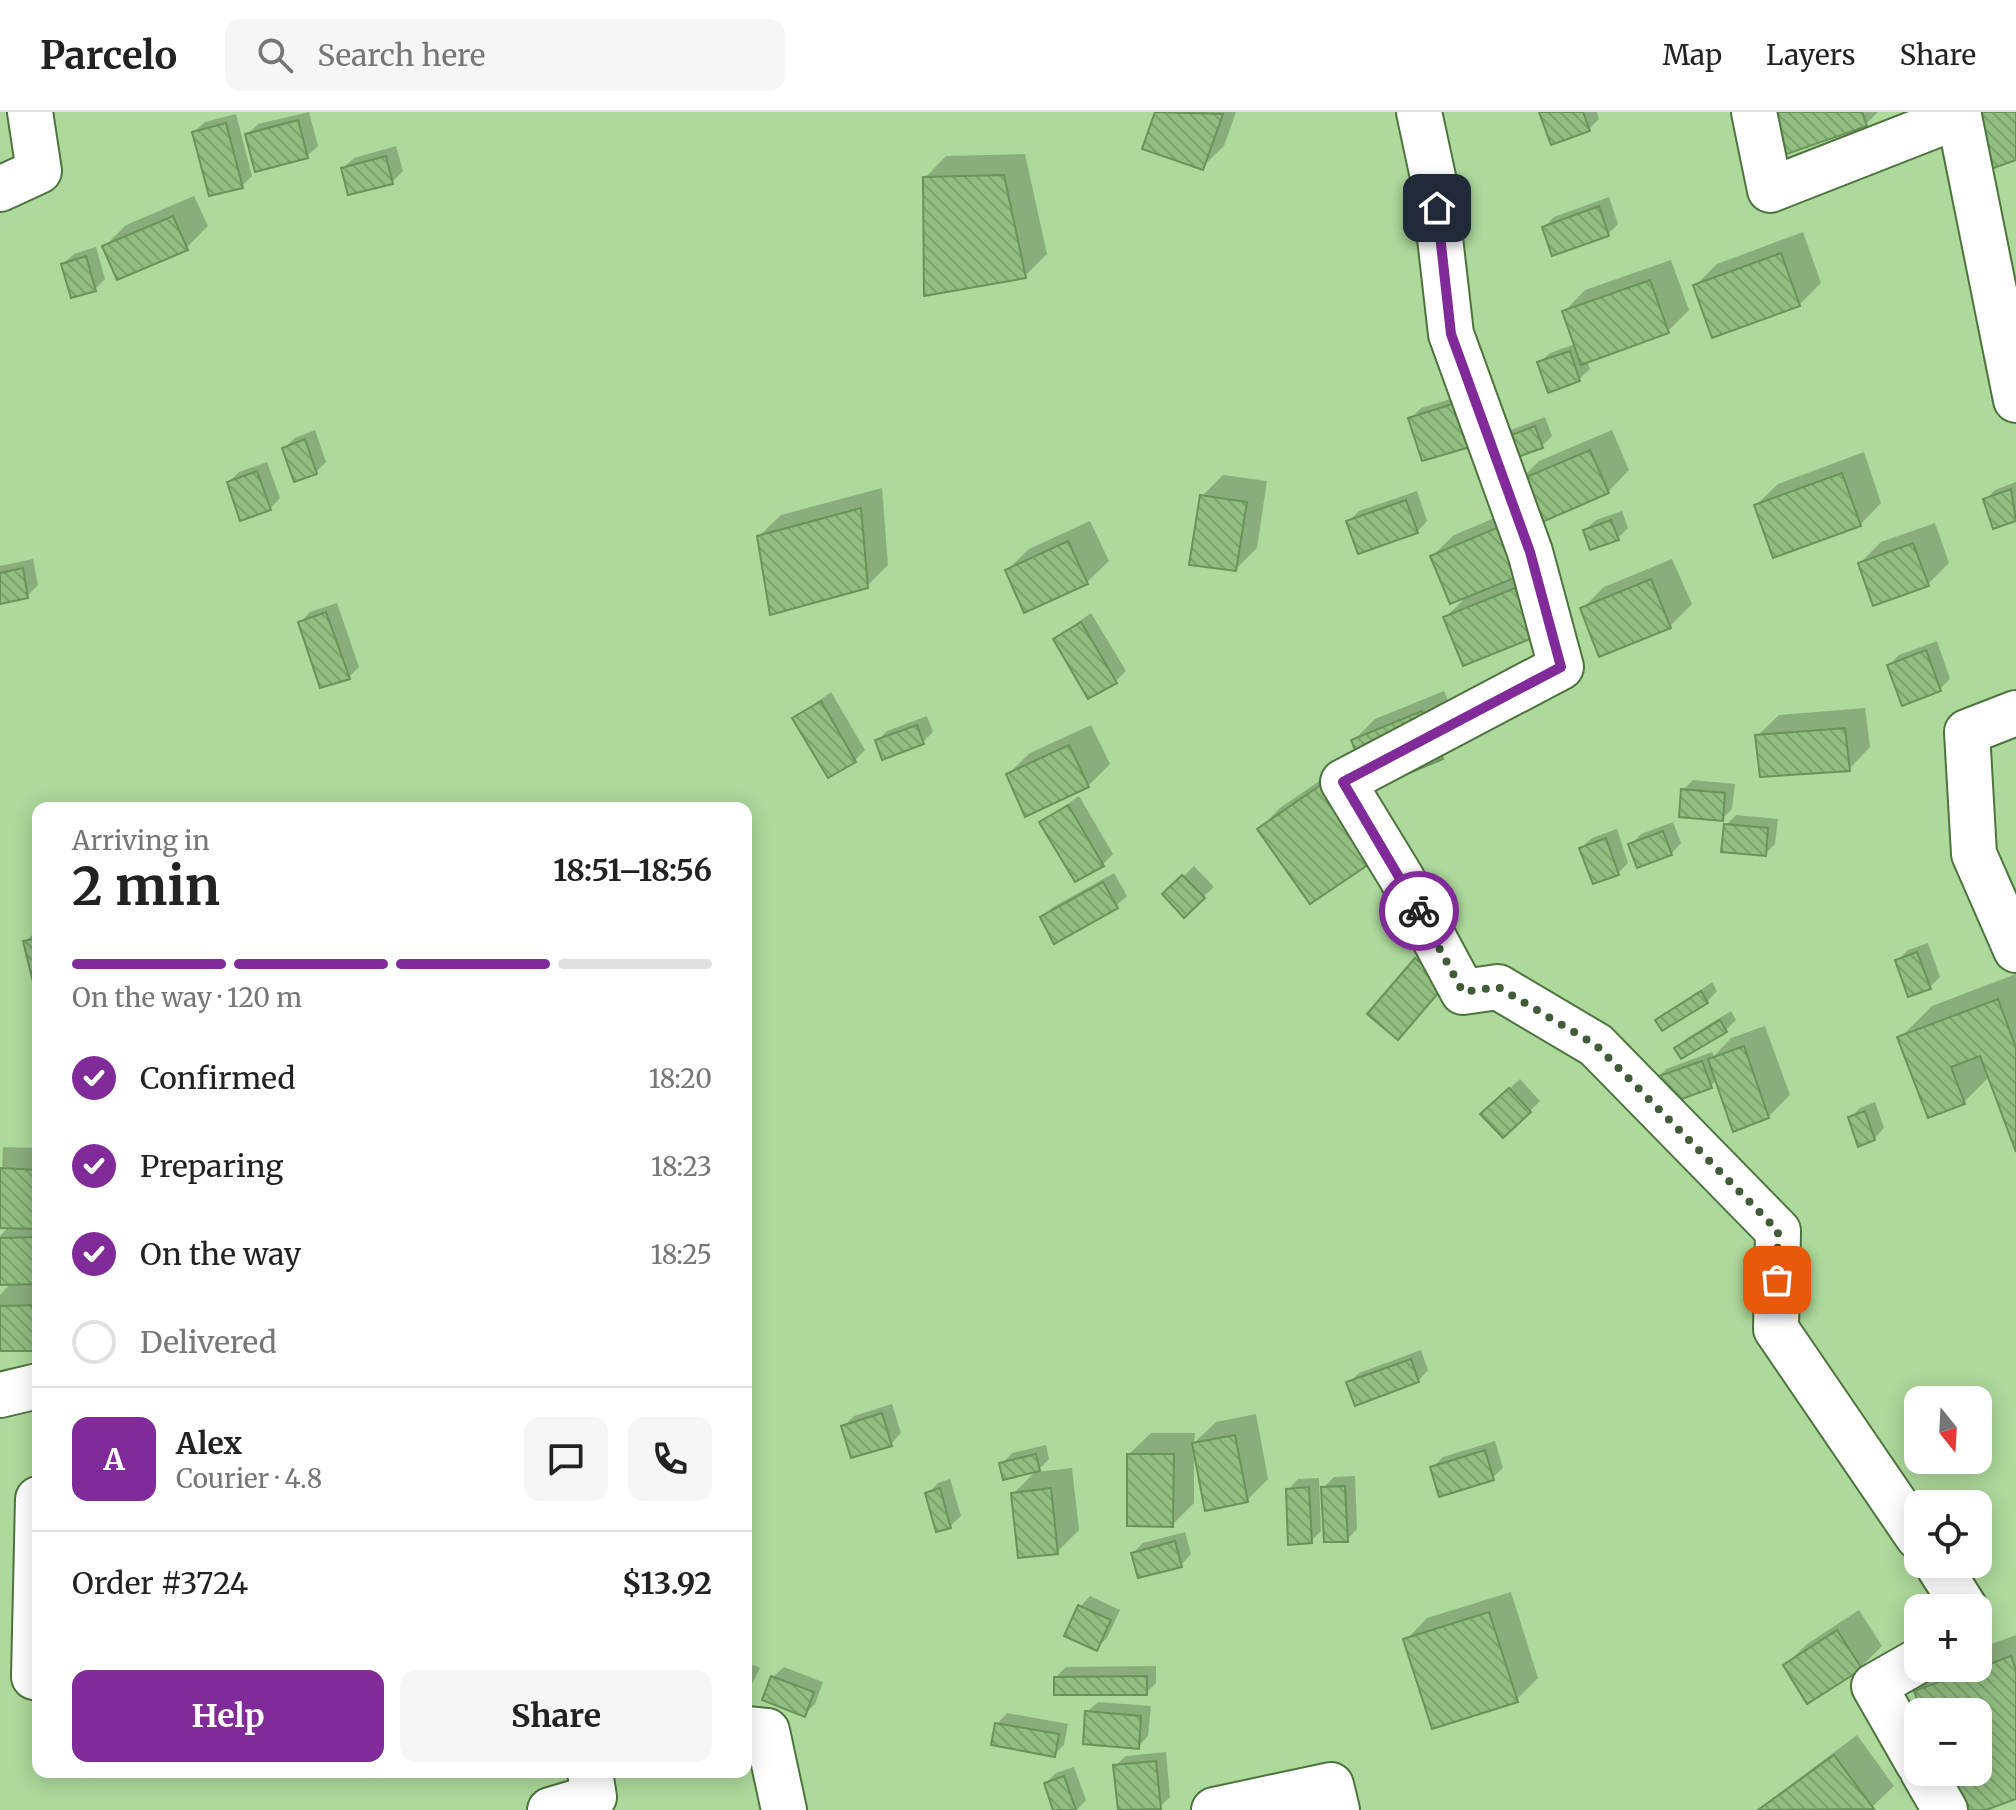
<!DOCTYPE html>
<html lang="en">
<head>
<meta charset="utf-8">
<style>
  body { margin:0; font-family:Merriweather,serif; background:#f6f6f6; color:#222; height:100vh; display:flex; flex-direction:column; font-size:30px; white-space:nowrap }
  * { box-sizing:border-box; margin:0 }
  p { font-size:26px; color:#767676 }
  .icon { flex:none; width:44px; height:44px; fill:none; stroke:currentColor; stroke-width:2; stroke-linecap:round; stroke-linejoin:round }
  .map { position:relative; flex:1; overflow:hidden }
  .details { position:absolute; left:32px; top:690px; width:720px; height:976px; display:flex; flex-direction:column; background:#fff; border-radius:16px; box-shadow:0 4px 20px #0003 }
  .details>* { flex:none }
  .needle { width:52px; rotate:162deg }
  .buttons { position:absolute; left:1904px; top:1274px; display:grid; gap:16px }
  .buttons a { display:grid; place-items:center; width:88px; height:88px; border-radius:16px; background:#fff; box-shadow:0 4px 20px #0003; font-size:40px }
  .pin { position:absolute; display:grid; place-items:center; width:68px; height:68px; color:#fff; margin:-34px; border-radius:16px; box-shadow:0 4px 12px #0006 }
  .courier { position:absolute; display:grid; place-items:center; width:80px; height:80px; margin:-40px; border:6px solid #802b99; border-radius:50%; background:#fff; color:#222; box-shadow:0 2px 10px #0007 }
  .overview em { font-style:normal; font-weight:700 }
  .overview div { display:flex; flex-direction:column-reverse }
  .overview { display:flex; align-items:center; justify-content:space-between; height:136px; padding:0 40px }
  h1 { font-size:52px; font-weight:700; line-height:60px }
  .bar { display:grid; grid-template-columns:repeat(4,1fr); gap:12px 8px; align-content:center; height:96px; padding:0 40px }
  .bar i { height:10px; border-radius:6px; background:#e0e0e0 }
  .bar .on { background:#802b99 }
  .bar p { grid-column:span 4 }
  .line { display:flex; align-items:center; gap:20px; padding:0 40px; border-top:2px solid #e0e0e0 }
  .line div { flex:1 }
  .round { display:grid; place-items:center; flex:none; width:84px; height:84px; border-radius:16px; background:#f6f6f6 }
  ol { padding:0 40px; list-style:none }
  li { display:flex; align-items:center; gap:24px; height:88px }
  li p { margin-inline-start:auto }
  li .icon { padding:8px; border-radius:50%; background:#802b99; color:#fff; stroke-width:4 }
  li:last-child { color:#767676 }
  li i { width:44px; height:44px; border:4px solid #e0e0e0; border-radius:50% }
  .action { display:flex; gap:16px; margin-top:auto; padding:16px 40px }
  .action a { flex:1; height:92px; border-radius:16px; background:#802b99; color:#fff; font-size:32px; font-weight:700; line-height:92px; text-align:center }
  .action a+a { background:#f6f6f6; color:#222 }
  header { display:flex; align-items:center; gap:48px; box-sizing:border-box; height:112px; padding:0 40px; background:#fff; border-bottom:2px solid #e0e0e0 }
  header strong { font-size:38px }
  nav { display:flex; gap:44px; margin-inline-start:auto; font-size:28px }
  .search { width:560px; height:72px; background:#f6f6f6; display:flex; align-items:center; gap:20px; box-sizing:border-box; padding:0 28px; border-radius:16px; color:#767676; font-size:30px }
  .map>svg:first-child { display:block }
  .shadow { fill:#0003 }
  .building { fill:url(#building-back-hatch); stroke:#699359; stroke-width:2 }
  .lines { fill:none; stroke-linecap:round; stroke-linejoin:round }
  .street-casing { stroke:#4c743c; stroke-width:48 }
  .street { stroke:#fff; stroke-width:44 }
  .done { stroke:#415b38; stroke-width:8; stroke-dasharray:0 14.4 }
  .route { stroke:#802b99; stroke-width:10 }
</style>
</head>
<body>
<header>
<strong>Parcelo</strong>
<div class="search"><svg class="icon" aria-label="search" viewBox="0 0 24 24"><circle cx="10" cy="10" r="6"/><path d="M15 15l6 6"/></svg>Search here</div>
<nav><a>Map</a><a>Layers</a><a>Share</a></nav>
</header>
<div class="map">
<svg width="2016" height="1698" viewBox="0 0 2016 1698">
  <defs>
    <pattern id="building-back-hatch" width="6" height="6" patternUnits="userSpaceOnUse" patternTransform="scale(2)"><rect width="6" height="6" fill="#92be81"/><path d="M-1 5l2 2M0 0l6 6M5-1l2 2" fill="none" stroke="#7ca36e"/></pattern>
  </defs>
  <rect width="100%" height="100%" fill="#add99c"/>
  <g class="shadow">
    <polygon points="309,0 318,34 307,44 248,22 258,12"/>
    <polygon points="1157,0 1236,0 1224,34 1202,55 1144,36"/>
    <polygon points="1541,0 1597,0 1599,7 1589,17"/>
    <polygon points="1765,0 1878,0 1866,12"/>
    <polygon points="236,2 252,64 242,74 194,20 205,10"/>
    <polygon points="396,34 403,59 392,70 350,80 343,56 354,46"/>
    <polygon points="1025,42 1047,142 1025,164 925,66 946,44"/>
    <polygon points="194,84 208,114 186,136 104,135 126,113"/>
    <polygon points="1609,85 1618,112 1608,122 1544,115 1554,105"/>
    <polygon points="1803,120 1821,171 1799,193 1696,173 1717,152"/>
    <polygon points="96,135 105,167 95,177 63,152 74,142"/>
    <polygon points="1671,148 1689,198 1668,219 1587,249 1590,257 1579,267 1539,251 1550,241 1575,232 1564,200 1585,178"/>
    <polygon points="1467,282 1479,323 1411,306 1421,296"/>
    <polygon points="1545,305 1552,324 1541,335 1501,328 1511,318"/>
    <polygon points="315,318 326,350 316,360 284,336 295,326"/>
    <polygon points="1612,318 1629,358 1608,380 1518,370 1539,349"/>
    <polygon points="1864,340 1881,391 1860,413 1756,393 1778,372"/>
    <polygon points="267,350 280,386 270,397 229,370 239,360"/>
    <polygon points="1223,363 1267,369 1257,436 1236,457 1202,384"/>
    <polygon points="2016,370 2016,407 1994,414 1985,388 1995,378"/>
    <polygon points="882,376 888,453 867,474 759,424 781,403"/>
    <polygon points="1417,379 1427,409 1417,420 1349,409 1359,399"/>
    <polygon points="1523,394 1555,501 1445,506 1469,482 1432,444 1454,423"/>
    <polygon points="1622,399 1628,416 1618,426 1585,418 1596,408"/>
    <polygon points="1090,409 1109,449 1087,470 1025,498 1007,458 1029,437"/>
    <polygon points="1935,411 1949,451 1928,472 1860,451 1881,430"/>
    <polygon points="33,447 38,473 27,484 0,490 0,454"/>
    <polygon points="1672,447 1692,492 1670,514 1601,542 1582,497 1604,475"/>
    <polygon points="337,491 359,555 349,565 300,511 310,500"/>
    <polygon points="1091,501 1126,559 1116,569 1055,527"/>
    <polygon points="1937,529 1950,567 1940,577 1889,553 1899,543"/>
    <polygon points="1444,579 1463,624 1441,646 1353,629 1375,607"/>
    <polygon points="831,580 865,638 855,648 795,606"/>
    <polygon points="1865,596 1870,635 1849,657 1757,624 1779,603"/>
    <polygon points="927,604 933,620 923,630 877,629 887,619"/>
    <polygon points="1091,613 1110,652 1088,674 1008,662 1030,641"/>
    <polygon points="1344,652 1398,723 1259,717 1280,696"/>
    <polygon points="1693,668 1735,672 1732,697 1722,707 1683,678"/>
    <polygon points="1079,684 1113,742 1103,752 1042,710"/>
    <polygon points="1736,703 1778,707 1775,732 1765,742 1726,713"/>
    <polygon points="1673,710 1681,731 1671,742 1631,733 1641,722"/>
    <polygon points="1617,717 1628,751 1618,761 1581,736 1592,726"/>
    <polygon points="1194,754 1214,775 1184,803 1165,782"/>
    <polygon points="1114,761 1127,784 1116,794 1042,806 1053,795"/>
    <polygon points="38,817 38,872 25,830"/>
    <polygon points="1928,831 1940,865 1930,875 1897,849 1908,838"/>
    <polygon points="2016,862 2016,1035 1990,964 1964,990 1900,926 1932,894"/>
    <polygon points="1712,870 1717,879 1707,890 1658,908"/>
    <polygon points="1731,899 1736,908 1726,918 1681,945 1676,936 1687,926"/>
    <polygon points="1765,914 1790,983 1768,1005 1717,968 1710,974 1656,967 1666,957 1712,940 1714,944 1731,926"/>
    <polygon points="1520,967 1540,989 1530,999 1493,992"/>
    <polygon points="1875,990 1884,1016 1874,1027 1850,1006 1860,996"/>
    <polygon points="3,1035 38,1036 38,1237 0,1237 0,1183 12,1170 0,1171 0,1124 9,1114 0,1114"/>
    <polygon points="1421,1238 1428,1258 1418,1269 1349,1271 1359,1261"/>
    <polygon points="892,1292 901,1321 891,1332 844,1314 854,1304"/>
    <polygon points="1256,1302 1268,1367 1247,1388 1194,1342 1194,1391 1172,1413 1129,1342 1151,1321 1195,1321 1194,1331 1216,1310"/>
    <polygon points="1495,1329 1503,1356 1492,1366 1433,1355 1443,1345"/>
    <polygon points="1046,1333 1049,1347 1036,1360 1072,1356 1079,1418 1057,1440 1013,1382 1037,1358 1002,1352 1012,1341"/>
    <polygon points="1355,1364 1357,1417 1347,1428 1323,1376 1334,1365"/>
    <polygon points="1319,1366 1321,1419 1311,1429 1288,1378 1298,1367"/>
    <polygon points="950,1367 961,1404 950,1414 928,1382 938,1371"/>
    <polygon points="1185,1420 1191,1442 1181,1453 1133,1441 1143,1431"/>
    <polygon points="1511,1480 1538,1566 1516,1588 1406,1528 1427,1506"/>
    <polygon points="1090,1484 1120,1498 1107,1526 1096,1536 1080,1495"/>
    <polygon points="1859,1498 1882,1534 1861,1555 1808,1589 1785,1553 1807,1532"/>
    <polygon points="2016,1523 2016,1685 1980,1698 1978,1600 1924,1600 1917,1579 1940,1556 1978,1556 1978,1537"/>
    <polygon points="746,1550 760,1556 746,1584"/>
    <polygon points="1156,1554 1156,1571 1146,1581 1056,1565 1066,1555"/>
    <polygon points="784,1555 823,1570 815,1592 804,1603 773,1565"/>
    <polygon points="1098,1590 1151,1594 1148,1624 1138,1635 1087,1600"/>
    <polygon points="1007,1601 1068,1612 1064,1633 1054,1643 997,1612"/>
    <polygon points="1857,1623 1894,1674 1872,1695 1757,1698"/>
    <polygon points="1166,1640 1170,1685 1160,1695 1120,1698 1115,1654 1126,1644"/>
    <polygon points="1074,1655 1086,1688 1077,1698 1056,1698 1046,1671 1056,1661"/>
  </g>
  <g class="building">
    <polygon points="1155,0 1223,2 1203,58 1142,37"/>
    <polygon points="1539,0 1583,0 1590,19 1551,33"/>
    <polygon points="1762,0 1862,0 1867,14 1778,45"/>
    <polygon points="1982,0 2016,0 2016,48 1963,67 1944,14"/>
    <polygon points="298,8 308,46 255,60 245,22"/>
    <polygon points="226,11 243,76 209,84 192,20"/>
    <polygon points="386,44 393,72 348,83 341,56"/>
    <polygon points="1004,63 1026,166 924,184 923,65"/>
    <polygon points="1599,94 1609,124 1552,144 1542,115"/>
    <polygon points="173,104 188,138 117,168 102,134"/>
    <polygon points="1781,141 1800,194 1712,226 1693,173"/>
    <polygon points="86,144 96,179 71,186 61,152"/>
    <polygon points="1650,168 1669,221 1581,253 1562,199"/>
    <polygon points="1570,239 1580,269 1548,281 1537,250"/>
    <polygon points="1456,291 1470,335 1422,349 1408,306"/>
    <polygon points="1535,314 1543,336 1506,349 1499,328"/>
    <polygon points="305,327 317,362 294,370 282,336"/>
    <polygon points="1590,338 1609,381 1533,414 1515,370"/>
    <polygon points="257,359 271,398 240,409 227,370"/>
    <polygon points="1842,361 1861,414 1773,446 1754,393"/>
    <polygon points="2011,377 2016,409 1993,417 1983,387"/>
    <polygon points="1200,383 1247,390 1236,459 1189,453"/>
    <polygon points="1406,388 1418,421 1358,442 1346,409"/>
    <polygon points="861,396 868,476 770,503 757,424"/>
    <polygon points="1611,408 1619,428 1590,438 1583,418"/>
    <polygon points="1501,414 1522,463 1450,492 1430,444"/>
    <polygon points="1068,429 1088,472 1024,501 1005,458"/>
    <polygon points="1913,431 1929,474 1873,494 1858,451"/>
    <polygon points="23,456 28,486 0,492 0,461"/>
    <polygon points="1651,467 1671,516 1599,545 1580,496"/>
    <polygon points="1515,476 1535,525 1463,554 1443,505"/>
    <polygon points="326,500 350,567 320,576 298,510"/>
    <polygon points="1081,510 1117,571 1088,587 1053,527"/>
    <polygon points="1926,538 1941,579 1902,594 1887,553"/>
    <polygon points="821,589 856,650 828,666 792,606"/>
    <polygon points="1422,599 1443,647 1371,677 1351,628"/>
    <polygon points="917,613 924,632 882,648 875,628"/>
    <polygon points="1845,616 1850,659 1760,665 1755,623"/>
    <polygon points="1069,633 1089,675 1025,705 1006,662"/>
    <polygon points="1322,672 1378,746 1310,792 1257,717"/>
    <polygon points="1681,677 1725,681 1723,709 1679,705"/>
    <polygon points="1068,693 1104,754 1075,770 1039,710"/>
    <polygon points="1724,712 1768,716 1766,744 1721,740"/>
    <polygon points="1663,719 1672,743 1637,756 1628,732"/>
    <polygon points="1606,726 1619,763 1593,772 1579,736"/>
    <polygon points="1182,763 1205,786 1184,806 1162,782"/>
    <polygon points="1103,770 1118,796 1054,832 1040,805"/>
    <polygon points="38,826 38,874 34,874 23,829"/>
    <polygon points="1917,840 1931,877 1908,885 1895,848"/>
    <polygon points="1415,846 1446,872 1398,928 1367,902"/>
    <polygon points="1701,879 1708,891 1662,919 1655,908"/>
    <polygon points="1998,887 2016,936 2016,1040 1980,944 1951,955 1965,992 1928,1006 1897,925"/>
    <polygon points="1720,908 1727,920 1681,947 1674,936"/>
    <polygon points="1744,934 1769,1006 1733,1020 1708,947"/>
    <polygon points="1702,949 1712,976 1663,994 1653,966"/>
    <polygon points="1509,976 1531,1000 1503,1026 1480,1002"/>
    <polygon points="1865,999 1875,1028 1858,1035 1848,1005"/>
    <polygon points="0,1056 38,1058 38,1117 0,1116"/>
    <polygon points="38,1125 38,1172 0,1173 0,1126"/>
    <polygon points="38,1193 38,1239 0,1239 0,1194"/>
    <polygon points="1411,1247 1419,1270 1355,1294 1346,1270"/>
    <polygon points="882,1301 892,1334 851,1346 841,1314"/>
    <polygon points="1235,1323 1248,1390 1205,1399 1192,1331"/>
    <polygon points="1485,1338 1494,1368 1439,1385 1430,1355"/>
    <polygon points="1036,1342 1040,1359 1003,1368 999,1351"/>
    <polygon points="1127,1342 1174,1342 1173,1415 1127,1414"/>
    <polygon points="1345,1374 1348,1430 1324,1430 1321,1375"/>
    <polygon points="1309,1375 1312,1431 1288,1433 1286,1377"/>
    <polygon points="940,1376 951,1416 936,1420 925,1381"/>
    <polygon points="1051,1376 1058,1442 1018,1446 1011,1381"/>
    <polygon points="1175,1429 1182,1455 1138,1466 1131,1441"/>
    <polygon points="1078,1493 1111,1508 1097,1539 1064,1524"/>
    <polygon points="1489,1500 1518,1590 1432,1617 1403,1527"/>
    <polygon points="1837,1518 1862,1557 1807,1592 1783,1553"/>
    <polygon points="2011,1544 2016,1558 2016,1687 1986,1698 1957,1698 1943,1660 1978,1660 1978,1600 1922,1600 1914,1579"/>
    <polygon points="771,1564 814,1580 805,1605 762,1588"/>
    <polygon points="1147,1564 1147,1583 1054,1583 1054,1565"/>
    <polygon points="1085,1599 1141,1604 1139,1637 1083,1632"/>
    <polygon points="995,1611 1059,1622 1055,1645 991,1633"/>
    <polygon points="1834,1643 1874,1697 1758,1698"/>
    <polygon points="1156,1649 1161,1697 1118,1698 1113,1653"/>
    <polygon points="1064,1664 1076,1698 1053,1698 1044,1671"/>
  </g>
  <g class="lines">
    <g class="street-casing">
      <g id="street">
        <polyline points="1419,0 1433,65 1451,222 1530,440 1561,555 1343,670 1401,765 1463,880 1498,875 1596,933 1778,1119 1776,1217 1918,1425"/>
        <polyline points="1754,0 1770,78 1959,4 1958,0"/>
        <polyline points="1959,4 2016,288"/>
        <polyline points="0,77 39,59 30,0"/>
        <polyline points="2016,601 1967,620 1974,742 2016,838"/>
        <polyline points="0,1283 38,1274"/>
        <polyline points="38,1387 34,1565 38,1566"/>
        <polyline points="1937,1452 1965,1496"/>
        <polyline points="1918,1549 1874,1574 1918,1651"/>
        <polyline points="746,1617 767,1619 784,1698"/>
        <polyline points="1923,1660 1945,1698"/>
        <polyline points="550,1698 594,1685 590,1660"/>
        <polyline points="1214,1698 1331,1673 1337,1698"/>
      </g>
    </g>
    <use href="#street" class="street"/>
  </g>
  <g class="lines">
    <polyline class="done" points="1419,799 1463,880 1498,875 1596,933 1778,1119 1777,1168"/>
    <polyline class="route" points="1419,799 1343,670 1561,555 1530,440 1451,222 1437,96"/>
  </g>
</svg>
<div class="buttons">
<a><svg class="needle" viewBox="-14 -14 28 28"><path d="M0-13l5 13h-10z" fill="#e53935"/><path d="M0 13l5-13h-10z" fill="#767676"/></svg></a>
<a><svg class="icon" aria-label="locate" viewBox="0 0 24 24"><circle cx="12" cy="12" r="6"/><path d="M12 2v4M12 18v4M2 12h4M18 12h4"/></svg></a>
<a>+</a>
<a>−</a>
</div>
<div class="pin" style="left:1777px;top:1168px;background:#ea580c"><svg class="icon" aria-label="bag" viewBox="0 0 24 24"><path d="M5 8h14l-1 12H6zM9 8a3 3 0 0 1 6 0"/></svg></div>
<div class="pin" style="left:1437px;top:96px;background:#1f2937"><svg class="icon" aria-label="home" viewBox="0 0 24 24"><path d="M3 11l9-7 9 7M6 9v11h12V9"/></svg></div>
<div class="courier" style="left:1419px;top:799px"><svg class="icon" aria-label="bike" viewBox="0 0 24 24"><circle cx="6" cy="16" r="4"/><circle cx="18" cy="16" r="4"/><path d="M6 16l4-8h5l3 8M10 8l3 8H6M13 5h3"/></svg></div>
<section class="details">
<div class="overview"><div><h1>2 min</h1><p>Arriving in</p></div><em>18:51–18:56</em></div>
<div class="bar"><i class="on"></i><i class="on"></i><i class="on"></i><i></i><p>On the way · 120 m</p></div>
<ol>
<li><svg class="icon" aria-label="check" viewBox="0 0 24 24"><path d="M5 12l5 5 9-10"/></svg>Confirmed<p>18:20</p></li>
<li><svg class="icon" aria-label="check" viewBox="0 0 24 24"><path d="M5 12l5 5 9-10"/></svg>Preparing<p>18:23</p></li>
<li><svg class="icon" aria-label="check" viewBox="0 0 24 24"><path d="M5 12l5 5 9-10"/></svg>On the way<p>18:25</p></li>
<li><i></i>Delivered</li>
</ol>
<div class="line" style="height:144px"><b class="round" style="background:#802b99;color:#fff">A</b><div><b>Alex</b><p>Courier · 4.8</p></div><a class="round"><svg class="icon" aria-label="chat" viewBox="0 0 24 24"><path d="M4 5h16v11H9l-5 4z"/></svg></a><a class="round"><svg class="icon" aria-label="phone" viewBox="0 0 24 24"><path d="M5 4h4l2 5-3 2q2 4 5 5l2-3 5 2v4C11 20 4 13 5 4z"/></svg></a></div>
<div class="line" style="height:104px"><div>Order #3724</div><b>$13.92</b></div>
<div class="action"><a>Help</a><a>Share</a></div>
</section>
</div>
</body>
</html>
